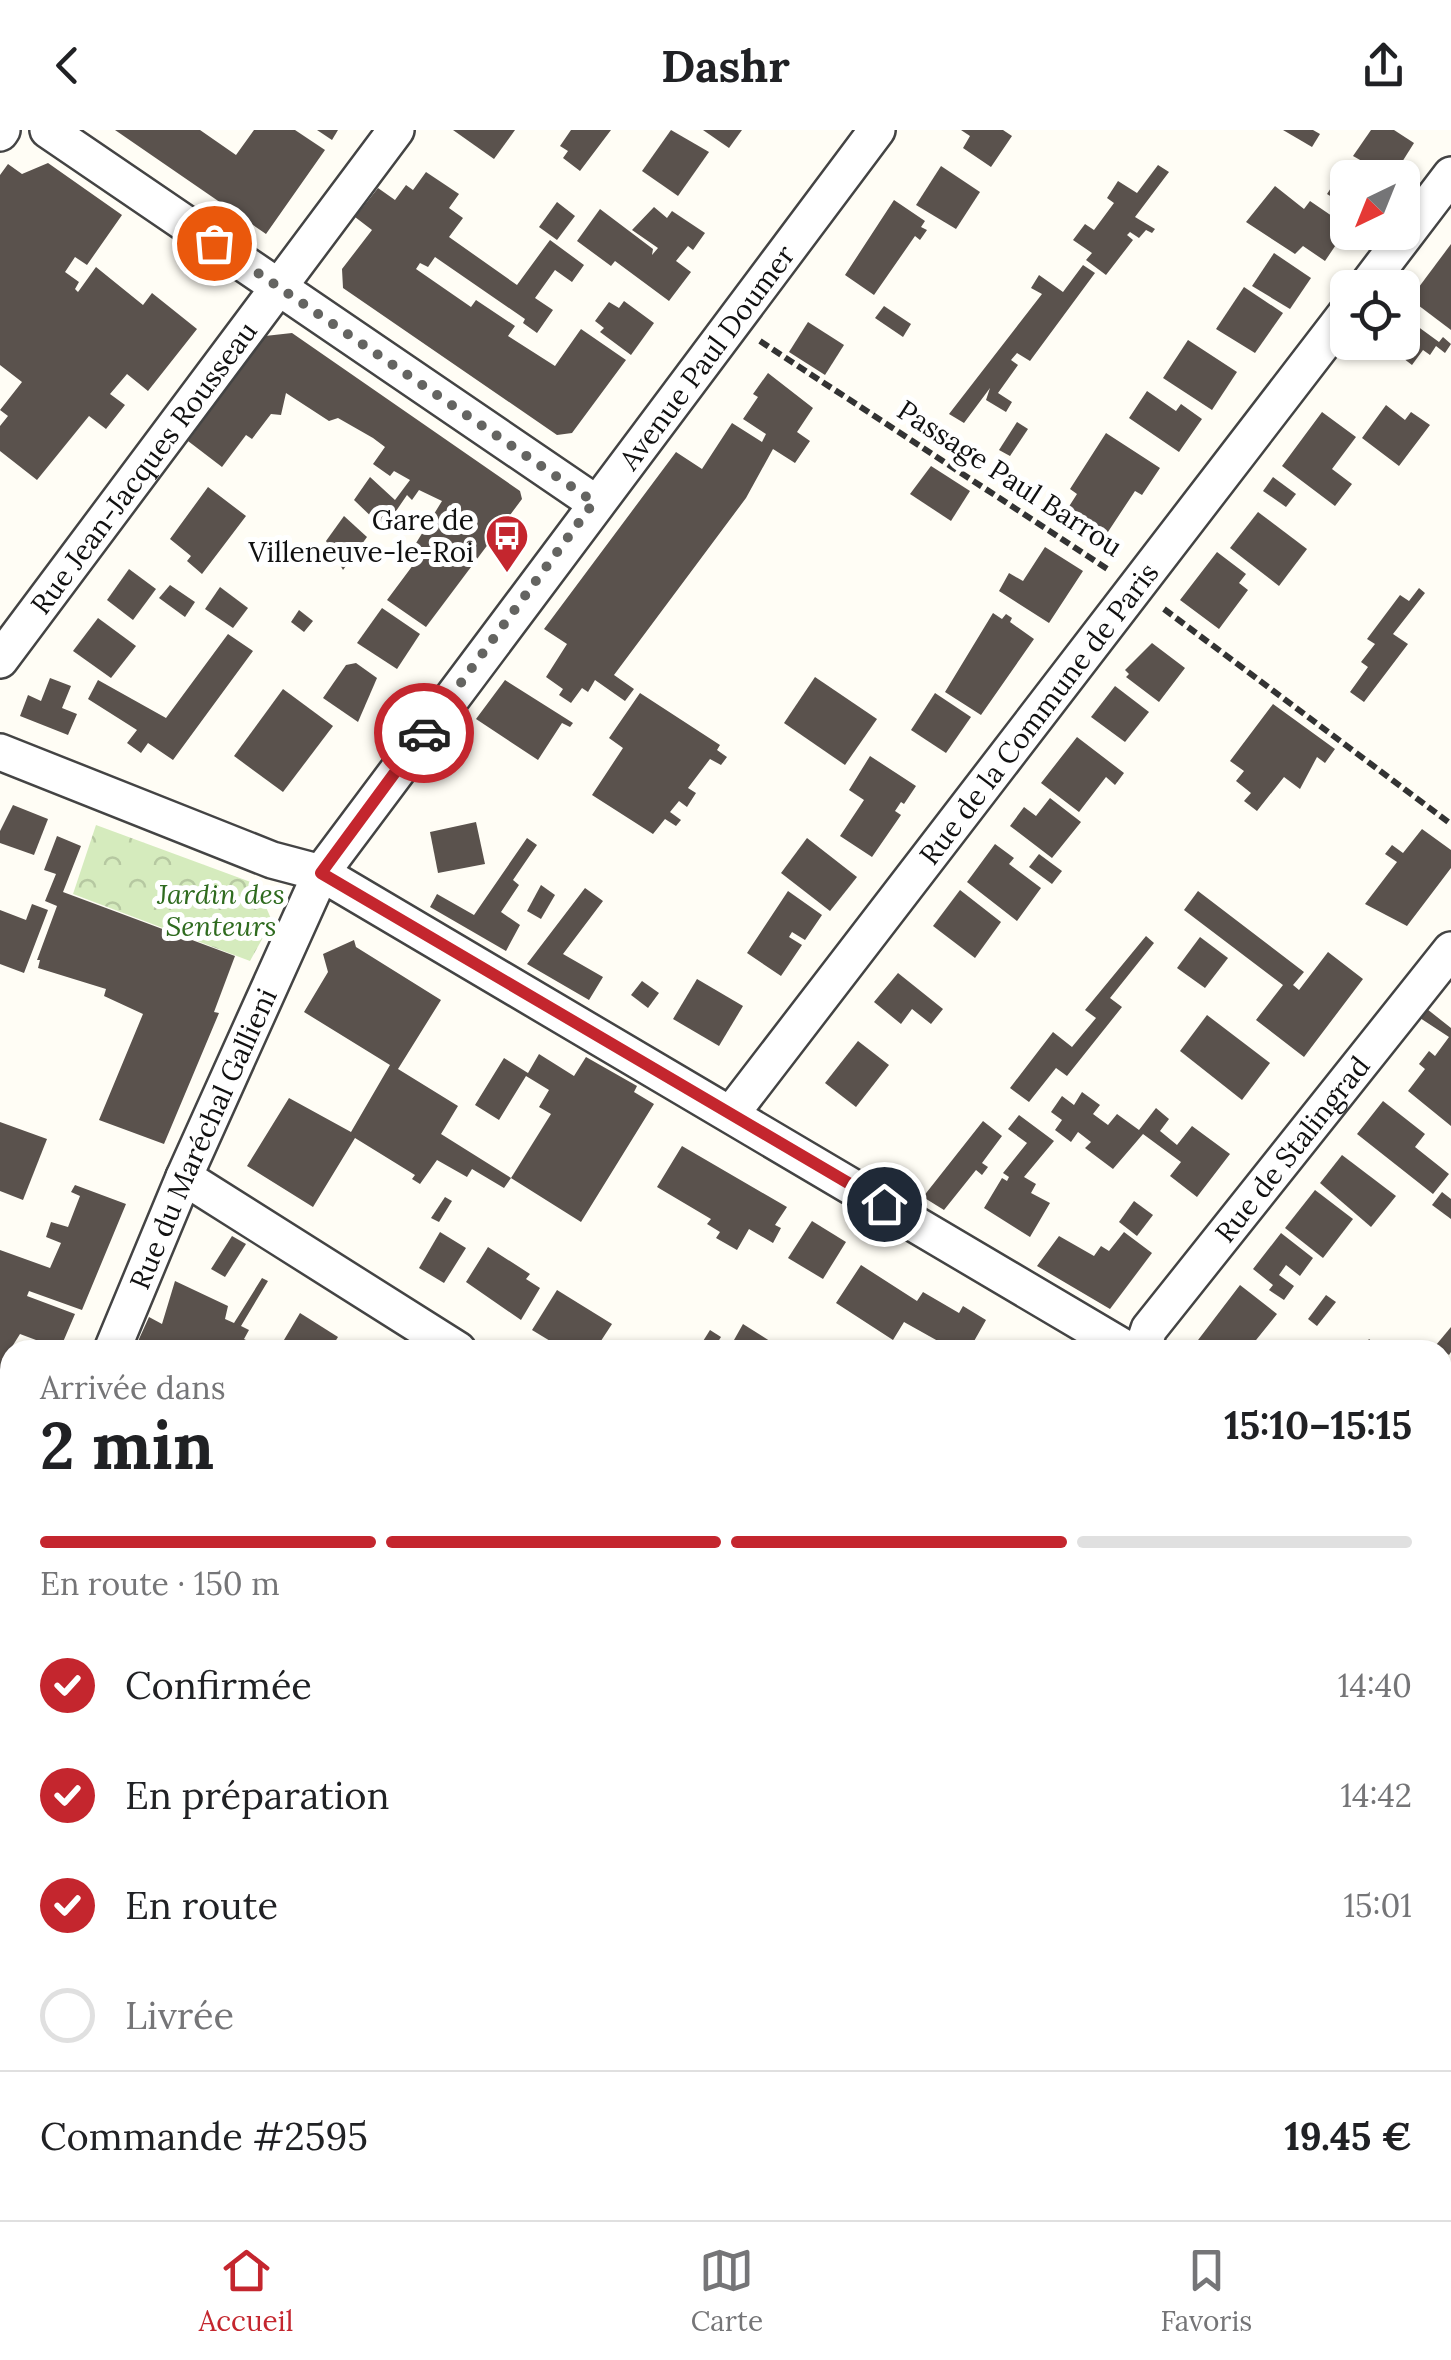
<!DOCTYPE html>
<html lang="fr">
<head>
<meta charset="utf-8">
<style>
  body { margin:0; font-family:Lora,serif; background:#f6f6f6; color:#202124; height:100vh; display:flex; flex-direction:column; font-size:38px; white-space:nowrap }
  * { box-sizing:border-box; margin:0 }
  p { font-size:32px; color:#757577 }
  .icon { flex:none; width:55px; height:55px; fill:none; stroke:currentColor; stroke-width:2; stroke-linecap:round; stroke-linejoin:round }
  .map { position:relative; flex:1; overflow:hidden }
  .side { position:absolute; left:0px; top:1210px; width:1452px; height:880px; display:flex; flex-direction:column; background:#fff; border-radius:30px 30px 0 0; box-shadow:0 2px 8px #0004 }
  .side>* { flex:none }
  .needle { width:65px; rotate:223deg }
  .fabs { position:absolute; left:1330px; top:30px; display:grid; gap:20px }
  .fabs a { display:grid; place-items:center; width:90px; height:90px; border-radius:15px; background:#fff; box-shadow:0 2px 8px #0004; font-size:50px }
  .pin { position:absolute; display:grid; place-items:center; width:85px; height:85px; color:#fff; margin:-42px; border:5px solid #fff; border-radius:50%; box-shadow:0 2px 10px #0007 }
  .courier { position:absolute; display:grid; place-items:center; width:100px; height:100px; margin:-50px; border:8px solid #c4262e; border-radius:50%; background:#fff; color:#222; box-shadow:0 2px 12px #0007 }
  .head em { font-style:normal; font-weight:700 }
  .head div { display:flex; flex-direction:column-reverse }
  .head { display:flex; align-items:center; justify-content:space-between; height:170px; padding:0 40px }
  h1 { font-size:65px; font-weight:700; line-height:75px }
  .bar { display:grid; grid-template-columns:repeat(4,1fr); gap:15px 10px; align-content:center; height:120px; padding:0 40px }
  .bar i { height:12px; border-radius:8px; background:#e0e0e0 }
  .bar .active { background:#c4262e }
  .bar p { grid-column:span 4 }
  .line { display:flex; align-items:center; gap:25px; padding:0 40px; border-top:2px solid #e0e0e0 }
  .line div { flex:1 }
  ol { padding:0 40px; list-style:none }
  li { display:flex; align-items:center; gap:30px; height:110px }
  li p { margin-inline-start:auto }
  li .icon { padding:10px; border-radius:50%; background:#c4262e; color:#fff; stroke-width:4 }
  li:last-child { color:#757577 }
  li i { width:55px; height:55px; border:5px solid #e0e0e0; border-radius:50% }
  header { display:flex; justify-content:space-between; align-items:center; height:130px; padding:0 40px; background:#fff; font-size:45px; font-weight:700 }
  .menu { display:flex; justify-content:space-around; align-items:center; height:140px; border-top:2px solid #e0e0e0; background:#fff; font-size:28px; color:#757577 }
  .menu a { display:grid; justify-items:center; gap:5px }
  .menu .active { color:#c4262e }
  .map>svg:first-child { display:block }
  .park { fill:url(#park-crowns) }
  .building { fill:#5a524d }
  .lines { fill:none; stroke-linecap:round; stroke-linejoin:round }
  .street-casing { stroke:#444; stroke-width:40 }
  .path { stroke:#333; stroke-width:6; stroke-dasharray:10 5; stroke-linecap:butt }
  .street { stroke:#fff; stroke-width:35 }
  .done { stroke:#646461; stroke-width:10; stroke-dasharray:0 18 }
  .route { stroke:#c4262e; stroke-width:12 }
  .labels { text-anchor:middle; stroke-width:10; stroke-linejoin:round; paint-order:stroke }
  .street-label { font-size:28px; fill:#111; stroke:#fff }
  .poi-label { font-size:28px; fill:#111; stroke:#fff; text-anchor:end }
  .park-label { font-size:28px; font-style:italic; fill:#2f6b1f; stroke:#fff }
</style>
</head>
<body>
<header><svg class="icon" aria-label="back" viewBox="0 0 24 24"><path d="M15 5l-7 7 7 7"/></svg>Dashr<svg class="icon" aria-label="share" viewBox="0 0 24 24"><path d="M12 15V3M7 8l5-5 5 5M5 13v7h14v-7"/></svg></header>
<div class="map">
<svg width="1451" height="2090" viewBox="0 0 1451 2090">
  <defs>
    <pattern id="park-crowns" width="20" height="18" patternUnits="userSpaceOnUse" patternTransform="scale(2.5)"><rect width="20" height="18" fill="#d5ebbd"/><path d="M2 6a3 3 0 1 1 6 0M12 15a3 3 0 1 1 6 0" fill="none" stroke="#b6c8a1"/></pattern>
  </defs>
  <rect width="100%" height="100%" fill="#fffdf5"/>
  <polygon class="park" points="96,695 256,754 272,791 250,831 73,764"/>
  <g class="building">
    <polygon points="115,0 200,0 236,25 254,0 295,0 325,20 266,104"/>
    <polygon points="317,0 338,0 332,10"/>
    <polygon points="453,0 515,0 494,29"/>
    <polygon points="571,0 611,0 580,41 563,28 568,21 560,16"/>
    <polygon points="671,0 709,22 678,66 642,41"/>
    <polygon points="703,0 742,0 729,18"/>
    <polygon points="961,0 1003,0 1012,6 991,37 963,18 970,6"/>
    <polygon points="1283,0 1313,0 1320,4 1312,17"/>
    <polygon points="1371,0 1394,0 1414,13 1392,48 1353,26"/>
    <polygon points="48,33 122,85 87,135 75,127 65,142 79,152 75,159 78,162 96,137 143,175 152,163 197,199 148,261 127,244 110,264 125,275 106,299 89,286 37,350 0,321 0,296 8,286 0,280 22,252 0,235 0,45 8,34 22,44"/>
    <polygon points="1158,35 1169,42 1135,87 1155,99 1152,103 1146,100 1139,108 1130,102 1127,105 1133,110 1106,145 1086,130 1092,123 1073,110 1085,94 1094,100 1114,73 1107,68 1118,51 1137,63"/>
    <polygon points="1346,35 1365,48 1348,48 1348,77 1327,64"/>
    <polygon points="941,36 980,62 956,99 916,75"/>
    <polygon points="426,42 459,64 449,78 463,88 449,107 517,155 550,110 584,135 572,152 555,140 535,168 553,180 537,203 523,193 525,189 435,127 428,137 420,133 416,139 471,177 476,170 515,196 508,206 555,236 581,199 626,230 572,303 557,305 343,158 342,139 372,100 355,87 378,58 395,70 406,55 413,60"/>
    <polygon points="1275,56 1304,79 1310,71 1348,97 1325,131 1303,116 1295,124 1246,92"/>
    <polygon points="894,70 925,91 921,97 927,100 920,110 915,106 874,165 845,145"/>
    <polygon points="557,72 575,86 557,110 539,97"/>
    <polygon points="654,77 667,88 672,81 705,103 693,120 688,116 676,131 691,142 669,171 615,131 611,136 577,111 600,79 653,119 652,125 658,118 632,100"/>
    <polygon points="1451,114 1451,200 1410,169"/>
    <polygon points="1274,123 1311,148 1290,179 1252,156"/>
    <polygon points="1083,135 1095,143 1030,231 1017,223 1011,230 1018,235 998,263 1012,272 1006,282 986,270 990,258 964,293 949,284 1042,164 1031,158 1039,145 1063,162"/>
    <polygon points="1244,157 1283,183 1255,223 1216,199"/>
    <polygon points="624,171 654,193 631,225 600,202 604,198 595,191 609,172 619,178"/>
    <polygon points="884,176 911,194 903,207 875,188"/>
    <polygon points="1402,185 1439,212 1443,207 1451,214 1445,223 1436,216 1430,225 1423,220 1412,235 1382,212 1402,212"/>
    <polygon points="808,192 844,215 825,245 789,222"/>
    <polygon points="292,203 520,361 522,369 426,497 387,470 422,423 413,418 442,371 419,360 412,370 407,365 394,384 388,380 384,385 397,393 391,402 378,393 354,370 370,347 395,370 410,350 394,341 390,346 373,334 385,317 373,308 338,288 329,291 286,263 281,285 271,284 252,309 246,305 222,337 188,311 265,206"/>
    <polygon points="1188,210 1237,242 1212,280 1163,248"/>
    <polygon points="768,243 813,278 797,302 810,311 795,333 773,319 746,368 614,545 634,559 625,571 595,550 588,562 582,558 571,573 559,565 563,559 546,547 567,514 544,499 676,322 702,339 732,293 762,312 766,304 743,289 758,267 753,264"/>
    <polygon points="1147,261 1176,281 1181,274 1202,289 1179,322 1129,288"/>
    <polygon points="1386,275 1405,290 1411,282 1430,295 1399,336 1362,308"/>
    <polygon points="1322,282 1356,307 1332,339 1352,354 1335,376 1282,336"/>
    <polygon points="1017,292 1028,299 1010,326 999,320"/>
    <polygon points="1106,303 1160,338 1142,365 1135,361 1098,417 1059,392 1077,364 1070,359"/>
    <polygon points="931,336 970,361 951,391 910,364"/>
    <polygon points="1273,347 1296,364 1286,377 1263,361"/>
    <polygon points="208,357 246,386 202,444 187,431 191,426 170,409"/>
    <polygon points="1258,382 1307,419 1279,456 1230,418"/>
    <polygon points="344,386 367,407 343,440 326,411"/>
    <polygon points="1045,417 1083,441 1049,493 999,461 1009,443 1023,451"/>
    <polygon points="1217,422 1246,444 1239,453 1248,460 1219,499 1180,470"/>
    <polygon points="129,439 156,459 133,490 107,470"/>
    <polygon points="170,455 195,472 185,487 159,468"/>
    <polygon points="220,457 248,478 233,498 205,479"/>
    <polygon points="1419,458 1425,463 1393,504 1408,514 1364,572 1350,562 1368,537 1361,532 1375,514 1367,509 1400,465 1409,471"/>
    <polygon points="382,478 420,504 397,539 357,513"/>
    <polygon points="299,480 313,491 304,502 291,492"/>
    <polygon points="993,483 1002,489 1006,484 1012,488 1010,492 1034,509 981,585 945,562"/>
    <polygon points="98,488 136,516 111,548 73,521"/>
    <polygon points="228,504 253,521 173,630 148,613 141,623 127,613 137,600 88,569 98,550 166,588"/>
    <polygon points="1152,513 1185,538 1159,572 1126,547 1129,544 1125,540"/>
    <polygon points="356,533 377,548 358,592 323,568 346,535"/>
    <polygon points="815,547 877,589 845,635 784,593"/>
    <polygon points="50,548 71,556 62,578 77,584 68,605 20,586 28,565 41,571"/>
    <polygon points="505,550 573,593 570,597 562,593 538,630 476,589"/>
    <polygon points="1115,556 1149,582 1125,612 1091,587"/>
    <polygon points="283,559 333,596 283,662 234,626"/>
    <polygon points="640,563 720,615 717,620 727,627 721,635 710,629 688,658 696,663 687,677 679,671 670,682 681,690 676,696 665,689 653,704 592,665 623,618 609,608"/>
    <polygon points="935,563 971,587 946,623 911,600"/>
    <polygon points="1273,574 1335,619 1325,633 1317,627 1300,659 1284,647 1257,681 1244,671 1251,663 1236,651 1244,641 1230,631"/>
    <polygon points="1077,607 1124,643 1115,655 1106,647 1079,682 1041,653"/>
    <polygon points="870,626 916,656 904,674 901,672 895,681 901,685 872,727 840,706 864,670 849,660"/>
    <polygon points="1050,668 1081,692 1052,728 1010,696 1024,677 1036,686"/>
    <polygon points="13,675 48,689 34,725 0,713 0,701"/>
    <polygon points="476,692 485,734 438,743 430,702"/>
    <polygon points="1422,699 1451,720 1451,738 1407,796 1365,774 1397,732 1385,724 1392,715 1403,723"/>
    <polygon points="57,706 81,716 63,762 235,826 214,882 219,883 164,1014 99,990 143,884 104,866 106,859 38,838 40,830 37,830 57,776 45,771 56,744 44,740"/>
    <polygon points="527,708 537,715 513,750 519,755 501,782 520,795 506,821 430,777 437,764 474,785"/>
    <polygon points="807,708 857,747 830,781 781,743"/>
    <polygon points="995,714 1014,728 1009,734 1041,758 1017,791 967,752"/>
    <polygon points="1039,724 1062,741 1052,754 1029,737"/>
    <polygon points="541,755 555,765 541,789 527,781"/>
    <polygon points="585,758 603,771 563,824 603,847 589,870 527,834"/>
    <polygon points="960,760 1001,792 975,828 933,796"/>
    <polygon points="788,761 822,785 805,810 792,802 789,807 802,815 781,846 747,823"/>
    <polygon points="1198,761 1304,842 1293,855 1299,860 1328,822 1363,849 1304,927 1256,890 1283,855 1184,780"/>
    <polygon points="32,774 48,780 24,843 0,834 0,780 26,790"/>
    <polygon points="1146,806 1154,813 1110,868 1122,877 1067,946 1056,938 1029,972 1010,958 1053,902 1072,917 1096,888 1085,880"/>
    <polygon points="1200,807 1228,828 1205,858 1177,838"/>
    <polygon points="354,810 356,817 441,870 398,939 458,976 441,1004 511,1048 551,984 539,977 549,960 526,946 499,990 475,975 504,928 528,943 539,924 574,946 586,927 637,956 634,962 654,974 581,1092 511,1048 504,1058 472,1039 467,1047 437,1030 420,1054 412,1049 415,1045 355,1008 313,1077 247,1036 289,968 351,1002 390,935 304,882 328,842 323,824"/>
    <polygon points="898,843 943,879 931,894 912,879 901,894 874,872"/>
    <polygon points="697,849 743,876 719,916 673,889"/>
    <polygon points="642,851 659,863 648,878 631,865"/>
    <polygon points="1427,879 1451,898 1451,996 1408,961 1425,939 1419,934 1429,921 1435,926 1449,907 1420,888"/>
    <polygon points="1207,885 1270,933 1242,970 1180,921"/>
    <polygon points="858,911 889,935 856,977 825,953"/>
    <polygon points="1082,962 1100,975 1093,984 1108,995 1117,984 1139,1000 1156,978 1169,989 1160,1001 1177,1015 1192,996 1230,1024 1197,1067 1170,1046 1181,1032 1143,1004 1113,1039 1085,1018 1091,1012 1078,1002 1071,1012 1055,1000 1062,990 1051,982 1062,966 1074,975"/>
    <polygon points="1383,971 1425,1004 1415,1017 1449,1044 1433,1064 1357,1004"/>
    <polygon points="1019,985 1054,1011 1024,1047 1036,1054 1031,1063 1050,1073 1030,1107 984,1078 1002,1048 1007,1051 1009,1047 1003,1043 1027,1013 1008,999"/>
    <polygon points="983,991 1002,1006 982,1033 988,1037 982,1045 976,1040 944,1080 923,1067"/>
    <polygon points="0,992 47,1009 23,1070 0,1061"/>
    <polygon points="682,1016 787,1077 775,1095 781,1098 773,1113 749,1099 737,1120 716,1108 720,1102 707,1094 711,1089 657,1057"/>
    <polygon points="1342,1025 1396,1066 1371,1097 1320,1053"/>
    <polygon points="75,1055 126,1074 82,1180 29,1161 27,1166 75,1184 60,1219 20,1204 10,1220 4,1247 0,1245 0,1120 50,1138 61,1113 46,1107 51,1092 68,1097 80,1066 71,1062"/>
    <polygon points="1315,1060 1353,1089 1323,1128 1285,1098"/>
    <polygon points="1442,1062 1451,1069 1451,1089 1432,1075"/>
    <polygon points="445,1067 452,1071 439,1092 431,1088"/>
    <polygon points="1134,1071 1153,1085 1137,1106 1119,1092"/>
    <polygon points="812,1091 846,1112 823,1149 788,1128"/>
    <polygon points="440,1102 466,1118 444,1153 419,1138"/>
    <polygon points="1124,1102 1152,1123 1110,1179 1037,1136 1059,1106 1094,1126 1101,1116 1109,1121"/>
    <polygon points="1281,1103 1313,1128 1300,1146 1286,1135 1279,1145 1294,1156 1284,1170 1269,1160 1273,1155 1253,1139"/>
    <polygon points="232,1106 246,1114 225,1147 211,1139"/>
    <polygon points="488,1117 530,1144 526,1149 540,1158 521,1190 466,1152"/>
    <polygon points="861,1135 917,1171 923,1162 959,1183 963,1176 986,1190 969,1220 954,1220 904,1192 893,1210 836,1173"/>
    <polygon points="262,1148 268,1151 241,1196 249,1200 244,1209 264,1220 134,1220 149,1187 162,1194 175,1151 228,1176 225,1189 234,1193"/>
    <polygon points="1240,1155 1277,1184 1248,1220 1220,1216 1203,1220 1195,1214"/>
    <polygon points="557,1160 612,1194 595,1220 565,1220 532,1200"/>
    <polygon points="1326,1165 1336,1172 1317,1196 1308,1189"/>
    <polygon points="300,1183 338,1207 330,1220 278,1220"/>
    <polygon points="743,1194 784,1220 750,1220 734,1210"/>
    <polygon points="1451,1197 1451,1222 1449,1225 1436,1215"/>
    <polygon points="710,1200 721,1207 713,1220 700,1216"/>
    <polygon points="1369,1209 1383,1220 1361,1220"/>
    <polygon points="343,1210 360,1220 336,1220"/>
    <polygon points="0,1264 10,1268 10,1346 1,1342 5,1331 0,1329"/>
    <polygon points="1442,1293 1451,1299 1451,1314 1442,1307"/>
    <polygon points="10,1572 10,1602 0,1596"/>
    <polygon points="6,1612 10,1615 10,1661 0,1655 0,1617"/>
    <polygon points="0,1828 10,1834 10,1890 0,1888"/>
    <polygon points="7,1899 10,1901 8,1918 0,1914"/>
    <polygon points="1442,2078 1451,2083 1451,2090 1404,2090 1410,2080"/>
    <polygon points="242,2080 275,2080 269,2090 237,2090"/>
    <polygon points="312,2080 350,2080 343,2090 329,2090"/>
    <polygon points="363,2080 384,2080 378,2090 359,2087"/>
    <polygon points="410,2080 441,2080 458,2090 404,2090"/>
    <polygon points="668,2080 712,2080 705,2090 662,2090"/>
    <polygon points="924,2080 926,2080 942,2090 918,2090"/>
    <polygon points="1040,2080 1057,2090 1033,2090"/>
    <polygon points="1179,2080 1221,2080 1214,2090 1172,2090"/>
    <polygon points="1235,2080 1242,2080 1259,2090 1245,2090"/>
  </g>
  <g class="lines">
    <g class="street-casing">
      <g id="street">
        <polyline points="48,0 594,372"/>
        <polyline points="0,3 2,0"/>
        <polyline points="1365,158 1451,45"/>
        <path id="s1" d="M 0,530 L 396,0"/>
        <polyline points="0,622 272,730 321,743 1128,1220"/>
        <path id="s2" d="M 731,984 L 1348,181"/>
        <polyline points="184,1047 458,1220"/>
        <path id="s3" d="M 112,1220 L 184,1047 L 321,743 L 877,0"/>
        <path id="s4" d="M 1142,1220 L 1149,1199 L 1451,820"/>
        <polyline points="1442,1430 1451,1436"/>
        <polyline points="0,1493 10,1469"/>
        <polyline points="0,1772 10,1778"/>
        <polyline points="1442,1837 1451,1842"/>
        <polyline points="509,2080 525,2090"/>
      </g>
    </g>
    <g class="path">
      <polyline points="760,211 1109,440"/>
      <polyline points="1164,479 1451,694"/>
    </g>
    <use href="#street" class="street"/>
  </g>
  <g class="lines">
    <polyline class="done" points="214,113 594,372 424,603"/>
    <polyline class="route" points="424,603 321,743 884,1074"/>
  </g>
  <defs>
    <g id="bus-pin" transform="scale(2.25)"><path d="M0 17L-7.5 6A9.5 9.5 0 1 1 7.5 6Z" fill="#c4262e" stroke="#fff"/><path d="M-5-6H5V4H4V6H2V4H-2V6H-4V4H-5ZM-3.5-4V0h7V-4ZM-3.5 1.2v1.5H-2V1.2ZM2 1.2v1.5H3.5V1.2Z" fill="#fff"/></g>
  </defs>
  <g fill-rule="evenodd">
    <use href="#bus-pin" x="507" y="406"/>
  </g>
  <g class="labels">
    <g class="street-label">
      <text dy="10" stroke="none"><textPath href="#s3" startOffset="1165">Avenue Paul Doumer</textPath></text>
      <text dy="10" stroke="none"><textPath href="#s1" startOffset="240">Rue Jean-Jacques Rousseau</textPath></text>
      <text transform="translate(1010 348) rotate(33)" y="10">Passage Paul Barrou</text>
      <text dy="10" stroke="none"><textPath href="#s2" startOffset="505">Rue de la Commune de Paris</textPath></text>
      <text dy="10" stroke="none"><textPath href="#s3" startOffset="230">Rue du Maréchal Gallieni</textPath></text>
      <text dy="10" stroke="none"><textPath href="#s4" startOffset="252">Rue de Stalingrad</textPath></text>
    </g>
    <g class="poi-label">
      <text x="474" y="400">Gare de<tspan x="474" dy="32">Villeneuve-le-Roi</tspan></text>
    </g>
    <g class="park-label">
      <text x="221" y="774">Jardin des<tspan x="221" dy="32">Senteurs</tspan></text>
    </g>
  </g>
</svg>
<div class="fabs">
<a><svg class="needle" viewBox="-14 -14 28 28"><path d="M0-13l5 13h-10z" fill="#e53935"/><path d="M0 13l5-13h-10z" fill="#757577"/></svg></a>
<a><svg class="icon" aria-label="locate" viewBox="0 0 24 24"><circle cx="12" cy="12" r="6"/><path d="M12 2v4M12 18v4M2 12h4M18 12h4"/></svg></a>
</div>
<div class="pin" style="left:214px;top:113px;background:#ea580c"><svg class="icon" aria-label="bag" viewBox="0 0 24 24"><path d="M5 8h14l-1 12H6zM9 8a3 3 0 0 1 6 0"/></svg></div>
<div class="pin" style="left:884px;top:1074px;background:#1f2937"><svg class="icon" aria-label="home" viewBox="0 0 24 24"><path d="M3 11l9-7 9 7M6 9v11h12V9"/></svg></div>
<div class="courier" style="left:424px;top:603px"><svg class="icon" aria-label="car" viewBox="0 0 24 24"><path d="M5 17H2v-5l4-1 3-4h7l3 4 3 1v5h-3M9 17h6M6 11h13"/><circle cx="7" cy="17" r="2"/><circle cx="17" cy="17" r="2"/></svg></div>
<section class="side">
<div class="head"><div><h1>2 min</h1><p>Arrivée dans</p></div><em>15:10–15:15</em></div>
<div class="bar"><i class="active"></i><i class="active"></i><i class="active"></i><i></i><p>En route · 150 m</p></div>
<ol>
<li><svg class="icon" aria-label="check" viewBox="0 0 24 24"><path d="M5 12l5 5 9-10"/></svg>Confirmée<p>14:40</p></li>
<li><svg class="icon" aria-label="check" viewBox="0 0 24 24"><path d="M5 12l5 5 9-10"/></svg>En préparation<p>14:42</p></li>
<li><svg class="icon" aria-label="check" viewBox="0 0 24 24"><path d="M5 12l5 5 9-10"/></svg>En route<p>15:01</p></li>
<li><i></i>Livrée</li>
</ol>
<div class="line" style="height:130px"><div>Commande #2595</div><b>19.45 €</b></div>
</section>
</div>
<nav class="menu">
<a class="active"><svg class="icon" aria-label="home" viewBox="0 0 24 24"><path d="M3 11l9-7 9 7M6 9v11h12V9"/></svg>Accueil</a>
<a><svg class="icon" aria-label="map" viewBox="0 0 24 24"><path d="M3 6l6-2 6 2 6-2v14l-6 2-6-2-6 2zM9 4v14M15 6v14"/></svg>Carte</a>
<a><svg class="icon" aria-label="saved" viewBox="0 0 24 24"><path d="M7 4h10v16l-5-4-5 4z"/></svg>Favoris</a>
</nav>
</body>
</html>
